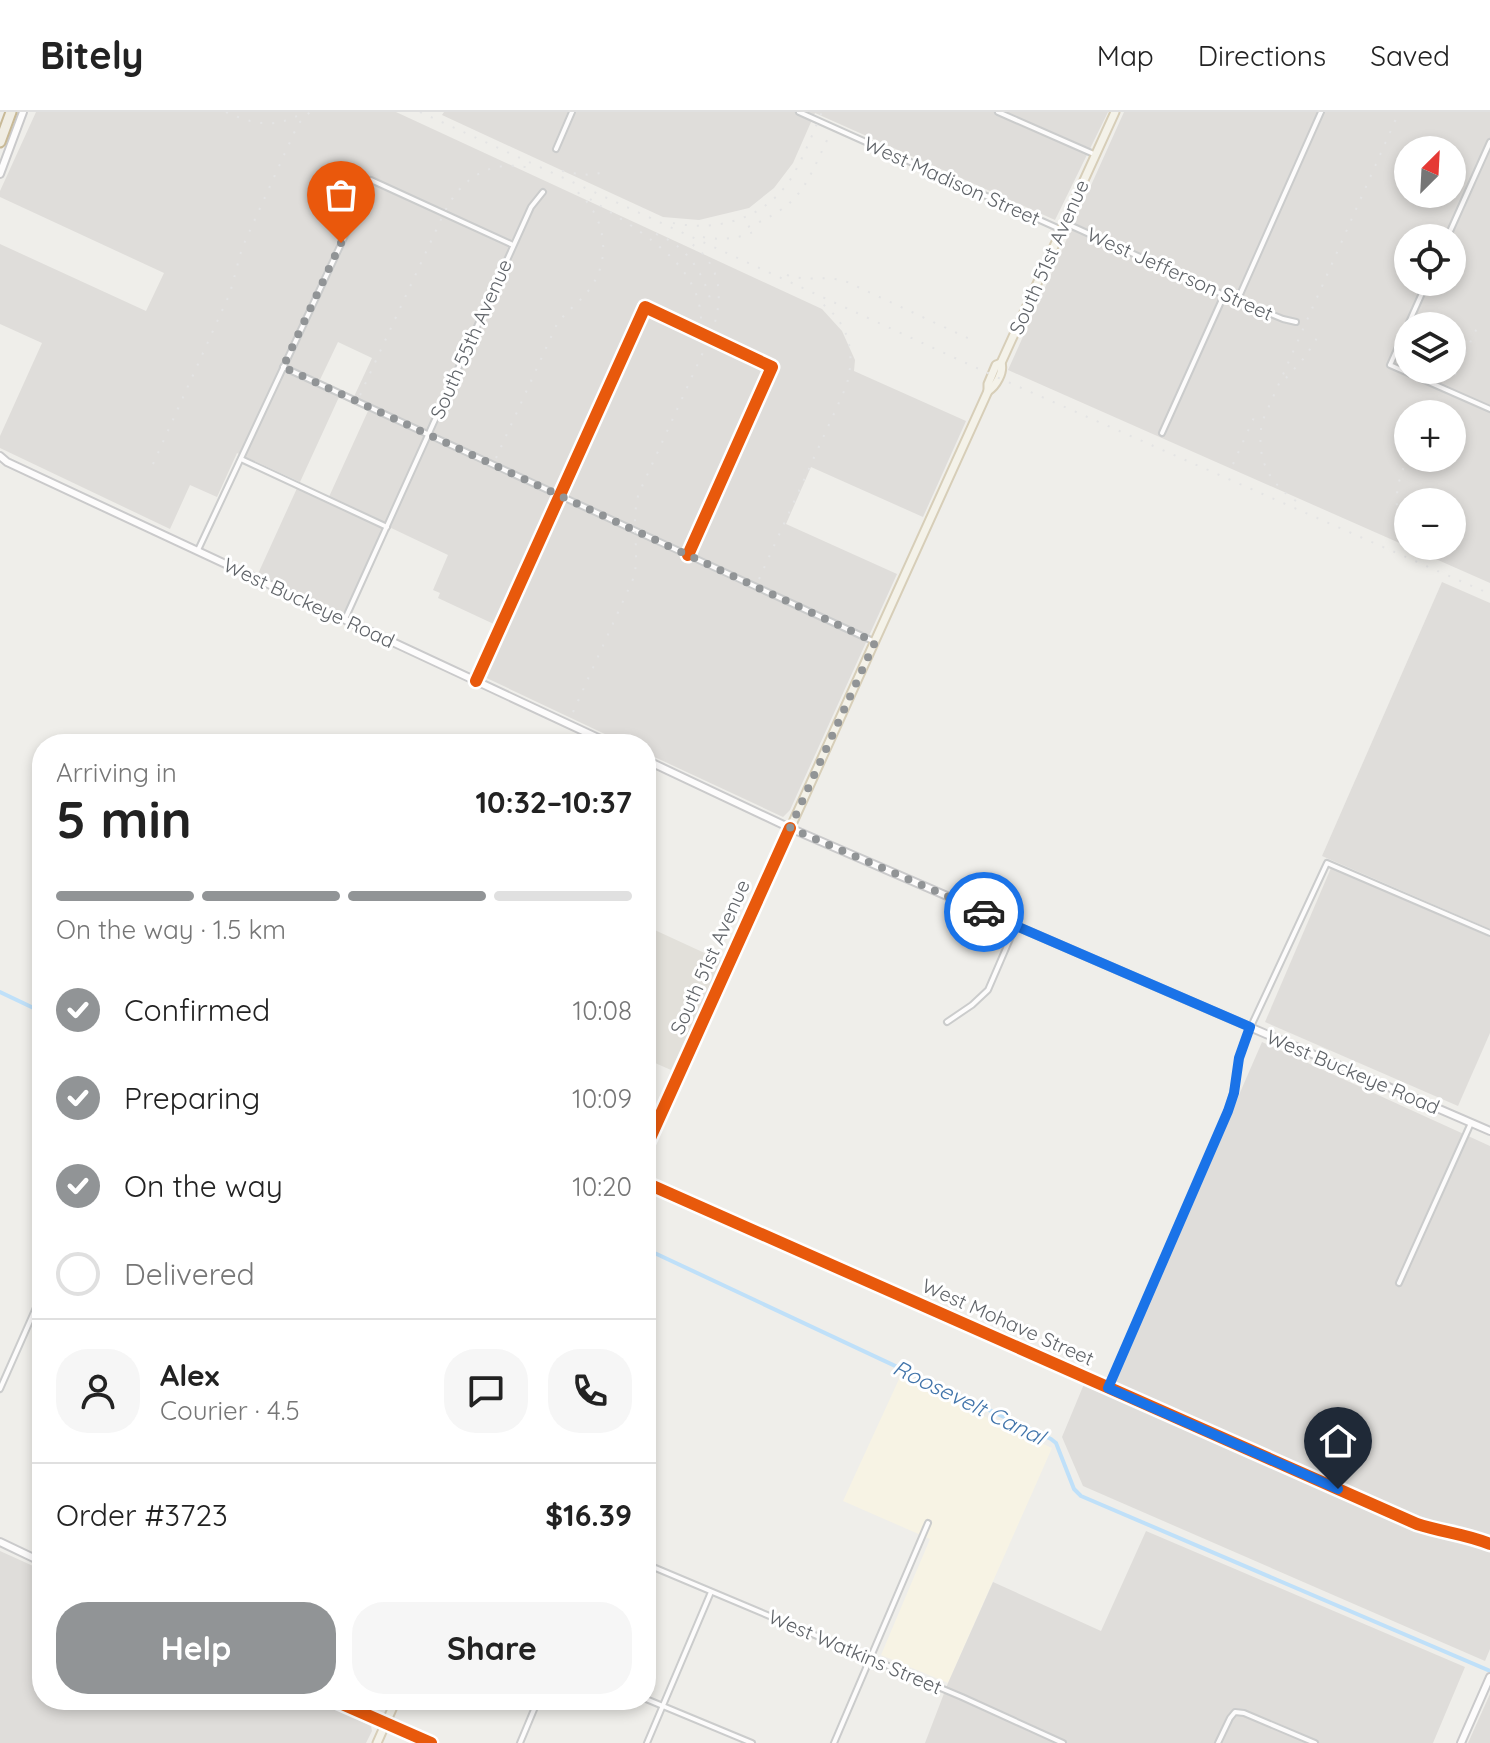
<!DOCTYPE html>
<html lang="en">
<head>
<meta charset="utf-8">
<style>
  body { margin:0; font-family:Quicksand,sans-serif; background:#f6f6f6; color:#222; height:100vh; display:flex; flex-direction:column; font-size:30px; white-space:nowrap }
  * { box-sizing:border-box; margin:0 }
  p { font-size:26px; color:#767676 }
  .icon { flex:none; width:44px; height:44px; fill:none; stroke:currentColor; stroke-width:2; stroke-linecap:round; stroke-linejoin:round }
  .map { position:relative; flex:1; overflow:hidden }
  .drawer { position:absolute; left:32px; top:622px; width:624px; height:976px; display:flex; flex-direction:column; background:#fff; border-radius:32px; box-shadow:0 4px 12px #0003 }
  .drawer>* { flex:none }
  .needle { width:52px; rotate:24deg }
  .fabs { position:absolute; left:1394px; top:24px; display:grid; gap:16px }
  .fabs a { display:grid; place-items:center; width:72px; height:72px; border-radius:50%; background:#fff; box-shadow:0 4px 12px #0003; font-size:40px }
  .pin { position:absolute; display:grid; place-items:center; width:68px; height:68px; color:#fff; margin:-82px -34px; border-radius:50% 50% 50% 0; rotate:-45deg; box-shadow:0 0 8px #0007 }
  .pin .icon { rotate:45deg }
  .courier { position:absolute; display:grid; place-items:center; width:80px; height:80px; margin:-40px; border:6px solid #1a73e8; border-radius:50%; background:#fff; color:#222; box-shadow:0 2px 10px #0007 }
  .headline em { font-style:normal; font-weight:700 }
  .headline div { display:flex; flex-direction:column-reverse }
  .headline { display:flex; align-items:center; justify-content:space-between; height:136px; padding:0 24px }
  h1 { font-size:52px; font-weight:700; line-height:60px }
  .bar { display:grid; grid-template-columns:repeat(4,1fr); gap:12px 8px; align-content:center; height:96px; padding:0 24px }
  .bar i { height:10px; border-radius:6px; background:#e0e0e0 }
  .bar .current { background:#919496 }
  .bar p { grid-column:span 4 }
  .line { display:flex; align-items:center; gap:20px; padding:0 24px; border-top:2px solid #e0e0e0 }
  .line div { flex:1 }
  .round { display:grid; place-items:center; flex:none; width:84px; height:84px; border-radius:32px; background:#f6f6f6 }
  ol { padding:0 24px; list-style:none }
  li { display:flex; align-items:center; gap:24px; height:88px }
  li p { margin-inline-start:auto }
  li .icon { padding:8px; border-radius:50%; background:#919496; color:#fff; stroke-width:4 }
  li:last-child { color:#767676 }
  li i { width:44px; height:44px; border:4px solid #e0e0e0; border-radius:50% }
  .action { display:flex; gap:16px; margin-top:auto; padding:16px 24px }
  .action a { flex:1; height:92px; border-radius:32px; background:#919496; color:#fff; font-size:32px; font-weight:700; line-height:92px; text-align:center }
  .action a+a { background:#f6f6f6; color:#222 }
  header { display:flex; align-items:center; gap:48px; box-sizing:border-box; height:112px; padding:0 40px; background:#fff; border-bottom:2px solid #e0e0e0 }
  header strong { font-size:38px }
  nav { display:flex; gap:44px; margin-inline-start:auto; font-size:28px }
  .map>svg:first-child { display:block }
  .commercial { fill:#f7f3e4 }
  .industrial { fill:#dfddda; fill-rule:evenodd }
  .education { fill:#e2e0da }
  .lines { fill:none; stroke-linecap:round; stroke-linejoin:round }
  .canal { stroke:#bfe0f9; stroke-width:4 }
  .street-casing { stroke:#cbcccc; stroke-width:8 }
  .secondary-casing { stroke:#cacacb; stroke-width:10 }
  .primary-casing { stroke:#d7ceb8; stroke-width:11 }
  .highway-casing { stroke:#c8b996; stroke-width:13 }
  .street { stroke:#fdfcfc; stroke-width:4 }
  .secondary { stroke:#fdfcfc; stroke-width:6 }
  .primary { stroke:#f4f2e9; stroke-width:7 }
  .highway { stroke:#f0ede3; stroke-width:9 }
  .rail { stroke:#e4e4e4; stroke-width:2; stroke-dasharray:2 10; stroke-linecap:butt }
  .cycleway-casing { stroke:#fff; stroke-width:17 }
  .cycleway { stroke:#e8590c; stroke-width:12 }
  .done { stroke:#919496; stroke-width:8; stroke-dasharray:0 14.4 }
  .route { stroke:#1a73e8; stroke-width:10 }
  .labels { text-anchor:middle; stroke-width:6; stroke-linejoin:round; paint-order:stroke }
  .street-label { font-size:20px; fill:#5f6368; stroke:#fff }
  .water-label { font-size:22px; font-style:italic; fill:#4174aa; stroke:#fff }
</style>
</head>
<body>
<header>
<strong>Bitely</strong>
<nav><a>Map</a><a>Directions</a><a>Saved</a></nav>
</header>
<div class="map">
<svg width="1490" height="1631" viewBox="0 0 1490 1631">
  <rect width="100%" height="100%" fill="#efeeea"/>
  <polygon class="commercial" points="900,1265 1052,1336 948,1571 881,1543 930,1427 843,1389"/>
  <g class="industrial">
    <polygon points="36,0 396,0 822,197 842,219 855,248 854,259 966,309 923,405 811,355 786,412 897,462 790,698 783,705 646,641 646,632 626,632 476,561 498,514 438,486 440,481 433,478 448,443 387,414 344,505 257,464 298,374 328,387 368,299 351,291 372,246 338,230 317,274 339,285 300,370 237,341 217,385 190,373 170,417 0,336 0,324 42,231 0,212 0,132 146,199 164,161 0,85 0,79"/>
    <polygon points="444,0 1108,0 1055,108 815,1 793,51 774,76 749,96 699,108 663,105 442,3"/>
    <path d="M 1124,0 L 1490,0 L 1490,471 L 1008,258 ZM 1408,38 L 1452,38 L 1452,82 L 1408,82 ZM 1408,126 L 1452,126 L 1452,170 L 1408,170 ZM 1408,214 L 1452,214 L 1452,258 L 1408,258 ZM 1408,302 L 1452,302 L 1452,346 L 1408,346 ZM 1408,390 L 1452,390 L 1452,434 L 1408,434 Z"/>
    <polygon points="1442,470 1490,491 1490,817 1322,744"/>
    <polygon points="1331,756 1490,825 1490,921 1458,994 1265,910"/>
    <polygon points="1262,930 1490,1034 1490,1431 1487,1438 1490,1440 1490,1537 1485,1549 1083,1374 1062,1325 1084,1272 1109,1282"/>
    <polygon points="1146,1419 1465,1555 1433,1631 925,1631 948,1571 993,1470 1101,1519"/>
    <polygon points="0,1439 42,1458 42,1588 318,1588 371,1614 372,1619 366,1631 0,1631"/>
    <polygon points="1490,1582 1490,1631 1468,1631"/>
  </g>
  <polygon class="education" points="646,814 722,849 671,958 646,947"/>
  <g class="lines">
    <g class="canal">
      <polyline points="0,880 42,900"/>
      <polyline points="646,1137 1051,1327 1056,1331 1074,1377 1081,1384 1490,1559"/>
    </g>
    <g class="street-casing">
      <g id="street">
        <polyline points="799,0 1062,118"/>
        <polyline points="998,0 1096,43"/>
        <polyline points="556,37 572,0"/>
        <polyline points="1065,111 1224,183 1283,207 1296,210"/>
        <polyline points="1447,126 1490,30"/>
        <polyline points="1427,170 1390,253 1490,297"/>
        <polyline points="1238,187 1321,0"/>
        <polyline points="283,255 875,530"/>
        <polyline points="1162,321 1224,183"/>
        <polyline points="241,347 387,415"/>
        <polyline points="198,438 371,68 513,133"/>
        <polyline points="345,507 531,95 543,80"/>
        <polyline points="477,569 645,195 772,255 688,443"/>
        <polyline points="947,910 972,893 988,878 1016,813"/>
        <polyline points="1399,1171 1471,1011"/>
        <path d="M 1108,1276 L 1228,999 C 1237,974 1236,949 1246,925 L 1327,751 L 1490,821"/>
        <polyline points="0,1277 42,1182"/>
        <polyline points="646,1452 962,1585 1063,1631"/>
        <polyline points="646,1587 752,1631"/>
        <polyline points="520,1631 538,1588"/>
        <polyline points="647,1631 711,1480"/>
        <polyline points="834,1631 928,1411"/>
        <polyline points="1218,1631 1230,1606 1235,1600 1244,1601 1315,1631"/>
      </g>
    </g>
    <g class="secondary-casing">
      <g id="secondary">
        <polyline points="0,62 23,0"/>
        <polyline points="0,344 7,350 611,632"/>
        <polyline points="646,648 790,716 1490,1019"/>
        <path d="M 646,1071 L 1417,1412 C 1441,1420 1466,1422 1490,1432"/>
        <polyline points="0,1430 42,1450"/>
        <polyline points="333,1588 431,1631"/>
        <polyline points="1461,1631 1490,1565"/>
      </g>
    </g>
    <g class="primary-casing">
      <g id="primary">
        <path d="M 988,279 C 996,274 1004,260 1001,251 L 1115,0"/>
        <polyline points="646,1035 974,310 988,279 988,272 996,253 1001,251"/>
        <polyline points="377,1631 396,1588"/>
      </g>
    </g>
    <g class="highway-casing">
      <polyline id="highway" points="0,30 11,0"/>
    </g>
    <use href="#street" class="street"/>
    <use href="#secondary" class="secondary"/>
    <use href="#primary" class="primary"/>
    <use href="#highway" class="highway"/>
    <g class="rail">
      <path d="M 226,0 C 255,13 276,17 304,0"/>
      <polyline points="420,0 992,263 1490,482"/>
      <polyline points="562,59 584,63 602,61"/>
      <path d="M 590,87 C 633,116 701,149 701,209"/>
      <path d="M 673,111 C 717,120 764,107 790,68 C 803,47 812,23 822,0"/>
      <path d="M 748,115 C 801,93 805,75 828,26"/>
      <path d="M 656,122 C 687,134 705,162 712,195"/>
      <path d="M 703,125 C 724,129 743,126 761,116"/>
      <path d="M 787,163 C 807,170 824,163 845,169 L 972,228"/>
      <polyline points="1455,263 1477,216"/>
      <polyline points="1286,266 1305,245 1317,226"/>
      <path d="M 360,283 L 444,101 C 462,65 490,47 531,56"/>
      <polyline points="1427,302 1433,288"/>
      <path d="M 1408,345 C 1395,373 1391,399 1408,426"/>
      <path d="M 496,346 L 557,212 C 567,198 582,189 591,175 C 614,142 603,97 571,75"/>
      <polyline points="153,352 230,181 242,136 294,21 300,10 310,0"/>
      <polyline points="1233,352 1257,299"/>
      <path d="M 1296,389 C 1267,369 1256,346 1262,310 L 1399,0"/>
      <path d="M 759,467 L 846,275 C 856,241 850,212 820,190"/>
      <path d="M 573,600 L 634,465 C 640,437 630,409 639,381 L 710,225 C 724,189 724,154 689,130"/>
    </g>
    <g class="cycleway-casing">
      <g id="cycleway">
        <polyline points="476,569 645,195 772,255 688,443"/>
        <polyline points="646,1035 790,716"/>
        <path d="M 646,1071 L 1417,1412 C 1441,1420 1466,1422 1490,1432"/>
        <polyline points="333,1588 431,1631"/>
      </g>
    </g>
    <use href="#cycleway" class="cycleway"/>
  </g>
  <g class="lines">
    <polyline class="done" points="341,131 283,255 875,530 790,716 984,800"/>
    <polyline class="route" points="984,800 1250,915 1239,946 1234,981 1228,999 1108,1276 1338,1377"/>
  </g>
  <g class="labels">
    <g class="street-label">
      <text transform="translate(952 69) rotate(24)" y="7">West Madison Street</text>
      <text transform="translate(1049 145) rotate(-66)" y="7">South 51st Avenue</text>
      <text transform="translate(1180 162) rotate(24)" y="7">West Jefferson Street</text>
      <text transform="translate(471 227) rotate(-66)" y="7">South 55th Avenue</text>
      <text transform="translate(309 491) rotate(25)" y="7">West Buckeye Road</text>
      <text transform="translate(710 845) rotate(-66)" y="7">South 51st Avenue</text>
      <text transform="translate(1353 960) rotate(23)" y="7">West Buckeye Road</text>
      <text transform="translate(1008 1210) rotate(24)" y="7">West Mohave Street</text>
      <text transform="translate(855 1540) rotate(23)" y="7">West Watkins Street</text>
    </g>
    <g class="water-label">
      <text transform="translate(969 1290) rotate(26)" y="8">Roosevelt Canal</text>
    </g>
  </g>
</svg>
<div class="fabs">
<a><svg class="needle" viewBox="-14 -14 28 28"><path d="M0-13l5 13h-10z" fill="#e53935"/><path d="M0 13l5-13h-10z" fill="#767676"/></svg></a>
<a><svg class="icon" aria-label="locate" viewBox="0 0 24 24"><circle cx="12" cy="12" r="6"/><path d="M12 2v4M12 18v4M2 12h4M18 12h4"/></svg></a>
<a><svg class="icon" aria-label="layers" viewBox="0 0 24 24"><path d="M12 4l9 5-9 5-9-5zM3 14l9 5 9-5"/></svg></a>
<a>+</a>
<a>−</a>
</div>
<div class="pin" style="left:341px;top:131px;background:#ea580c"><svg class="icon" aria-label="bag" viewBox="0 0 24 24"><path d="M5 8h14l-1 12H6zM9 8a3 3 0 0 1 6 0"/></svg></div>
<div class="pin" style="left:1338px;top:1377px;background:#1f2937"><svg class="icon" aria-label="home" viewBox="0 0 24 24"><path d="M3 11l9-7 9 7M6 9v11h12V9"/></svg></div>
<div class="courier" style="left:984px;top:800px"><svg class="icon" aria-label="car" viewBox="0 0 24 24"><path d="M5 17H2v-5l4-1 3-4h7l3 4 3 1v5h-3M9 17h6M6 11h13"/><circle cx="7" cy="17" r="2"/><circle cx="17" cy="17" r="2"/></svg></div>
<section class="drawer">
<div class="headline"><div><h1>5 min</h1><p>Arriving in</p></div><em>10:32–10:37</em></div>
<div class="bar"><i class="current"></i><i class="current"></i><i class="current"></i><i></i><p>On the way · 1.5 km</p></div>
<ol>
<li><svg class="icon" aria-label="check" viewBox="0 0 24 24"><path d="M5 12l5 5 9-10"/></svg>Confirmed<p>10:08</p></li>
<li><svg class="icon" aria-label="check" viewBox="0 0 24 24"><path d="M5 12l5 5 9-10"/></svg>Preparing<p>10:09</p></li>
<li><svg class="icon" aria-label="check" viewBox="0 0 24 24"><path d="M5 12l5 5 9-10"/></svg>On the way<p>10:20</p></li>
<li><i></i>Delivered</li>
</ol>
<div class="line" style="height:144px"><a class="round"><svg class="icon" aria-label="person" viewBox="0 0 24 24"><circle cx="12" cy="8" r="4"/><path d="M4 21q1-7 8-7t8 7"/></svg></a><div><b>Alex</b><p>Courier · 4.5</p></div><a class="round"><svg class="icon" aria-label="chat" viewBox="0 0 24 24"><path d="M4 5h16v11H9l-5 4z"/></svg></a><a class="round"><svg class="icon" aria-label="phone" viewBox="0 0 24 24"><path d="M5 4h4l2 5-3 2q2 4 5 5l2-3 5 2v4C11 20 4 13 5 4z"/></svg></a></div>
<div class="line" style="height:104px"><div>Order #3723</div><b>$16.39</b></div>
<div class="action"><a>Help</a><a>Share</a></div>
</section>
</div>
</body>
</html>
